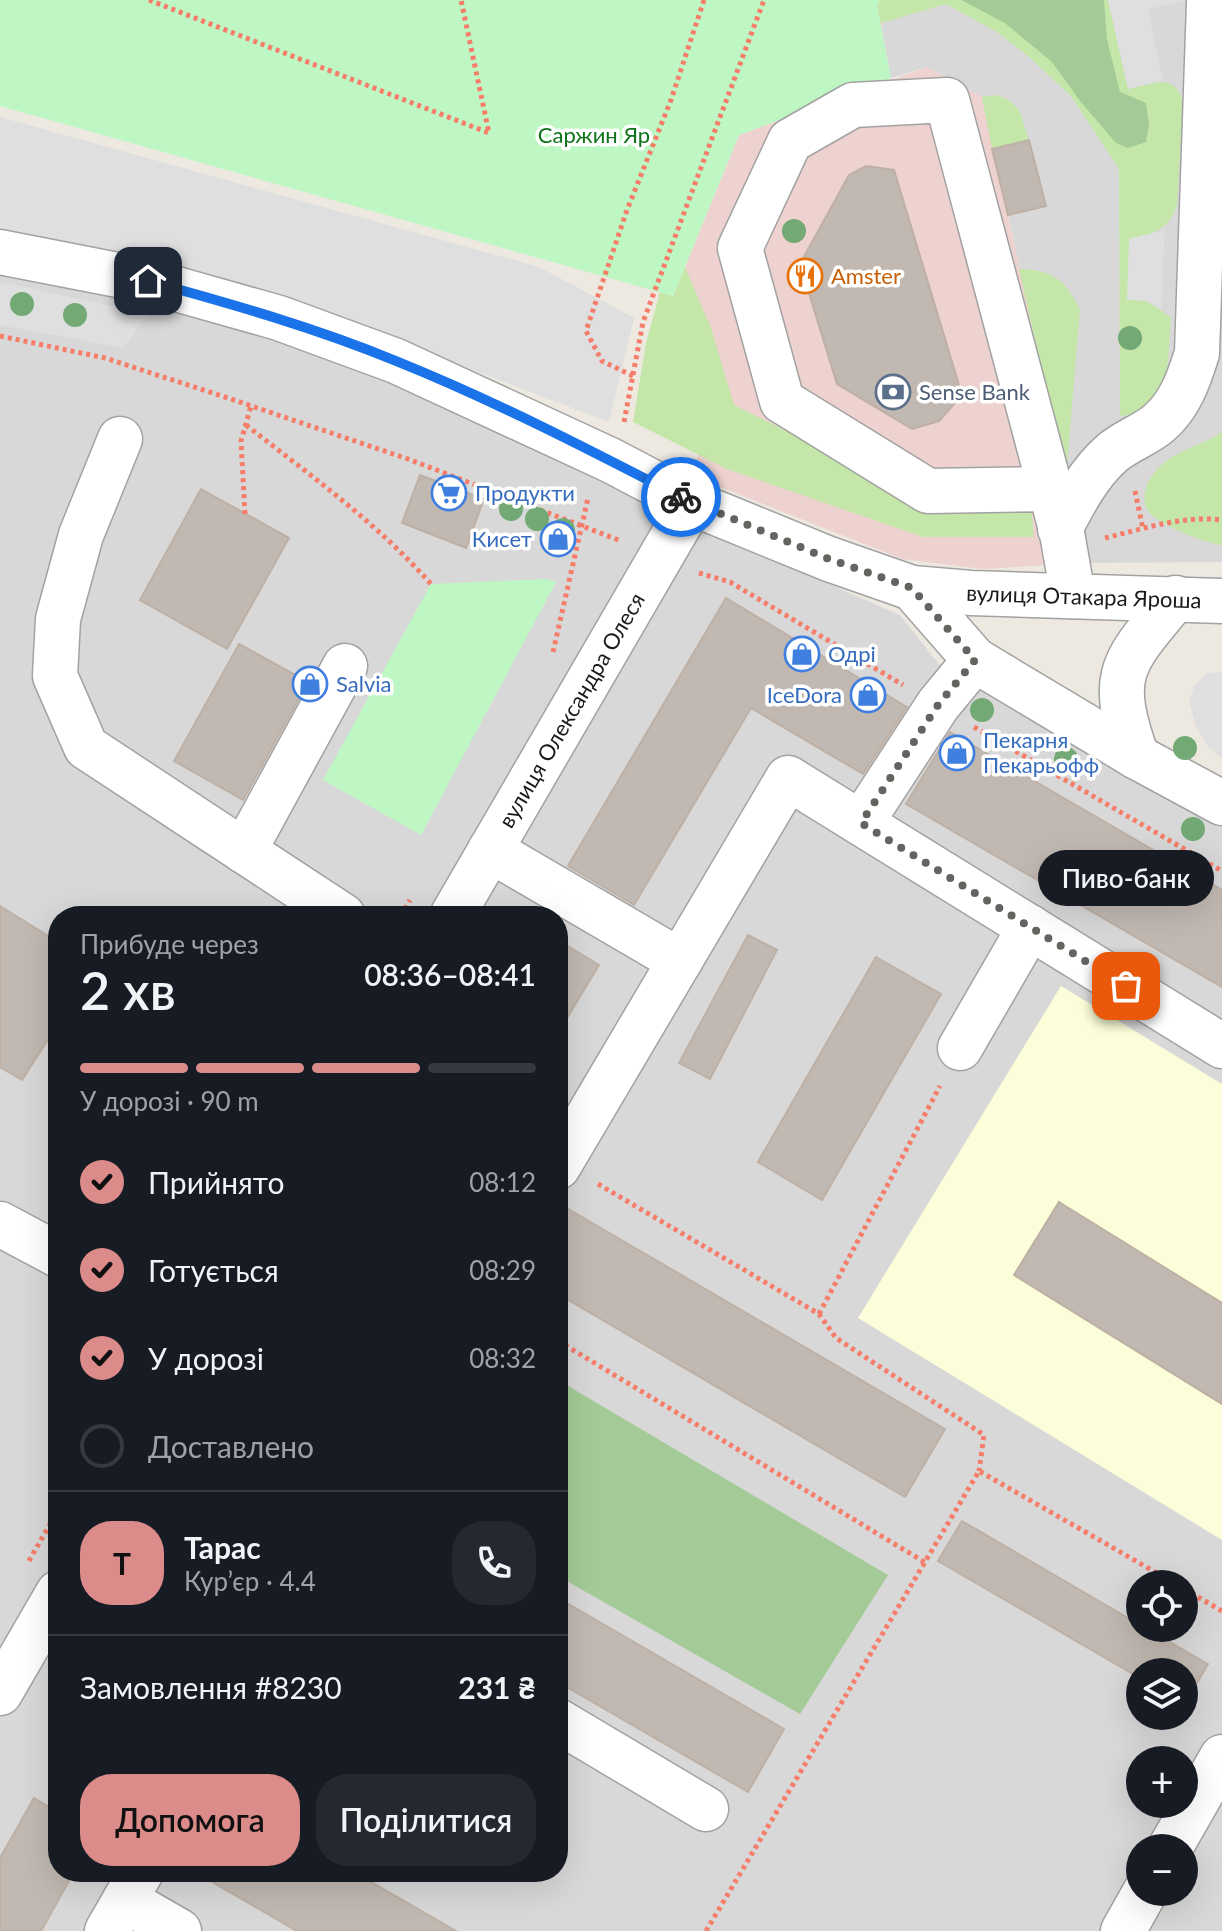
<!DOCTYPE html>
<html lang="uk">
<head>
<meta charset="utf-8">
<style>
  body { margin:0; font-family:Lato,sans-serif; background:#242831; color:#f1f3f6; height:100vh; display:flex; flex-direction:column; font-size:30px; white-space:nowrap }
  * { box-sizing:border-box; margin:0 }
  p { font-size:26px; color:#9ea1a6 }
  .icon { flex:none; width:44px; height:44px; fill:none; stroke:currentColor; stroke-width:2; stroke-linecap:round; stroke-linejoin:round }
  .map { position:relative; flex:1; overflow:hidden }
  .sheet { position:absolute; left:48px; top:906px; width:520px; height:976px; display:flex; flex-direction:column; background:#171b24; border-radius:32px; box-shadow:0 8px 32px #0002 }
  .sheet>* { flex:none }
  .buttons { position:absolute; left:1126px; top:1570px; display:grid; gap:16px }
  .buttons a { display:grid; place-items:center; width:72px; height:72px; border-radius:50%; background:#171b24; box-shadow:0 8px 32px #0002; font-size:40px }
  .pin { position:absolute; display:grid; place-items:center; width:68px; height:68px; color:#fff; margin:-34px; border-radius:16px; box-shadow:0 4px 12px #0006 }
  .courier { position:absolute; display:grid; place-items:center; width:80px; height:80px; margin:-40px; border:6px solid #1a73e8; border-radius:50%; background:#fff; color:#222; box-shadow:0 2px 10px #0007 }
  .bubble { position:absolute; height:56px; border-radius:28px; background:#171b24; box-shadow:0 8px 32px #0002; font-size:26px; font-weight:600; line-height:56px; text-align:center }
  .summary em { font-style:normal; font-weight:600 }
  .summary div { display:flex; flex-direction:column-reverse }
  .summary { display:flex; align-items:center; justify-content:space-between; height:136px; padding:0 32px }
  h1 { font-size:52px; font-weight:600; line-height:60px }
  .bar { display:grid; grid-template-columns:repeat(4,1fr); gap:12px 8px; align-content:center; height:96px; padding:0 32px }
  .bar i { height:10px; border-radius:6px; background:#363941 }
  .bar .active { background:#db8c8a }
  .bar p { grid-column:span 4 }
  .line { display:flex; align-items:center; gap:20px; padding:0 32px; border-top:2px solid #363941 }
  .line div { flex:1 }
  .round { display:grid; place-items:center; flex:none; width:84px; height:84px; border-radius:32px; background:#242831 }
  ol { padding:0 32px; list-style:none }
  li { display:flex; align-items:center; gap:24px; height:88px }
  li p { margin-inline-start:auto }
  li .icon { padding:8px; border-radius:50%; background:#db8c8a; color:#111; stroke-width:4 }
  li:last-child { color:#9ea1a6 }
  li i { width:44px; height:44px; border:4px solid #363941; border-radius:50% }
  .cta { display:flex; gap:16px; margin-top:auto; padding:16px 32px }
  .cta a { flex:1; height:92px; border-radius:32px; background:#db8c8a; color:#111; font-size:32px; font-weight:600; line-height:92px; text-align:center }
  .cta a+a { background:#242831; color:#f1f3f6 }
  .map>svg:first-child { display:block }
  .residential { fill:#d9d8d8; fill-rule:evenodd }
  .commercial { fill:#eed2d0 }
  .education { fill:#fcfed9 }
  .grass { fill:#c4e6a8 }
  .forest { fill:#a4cb97 }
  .park { fill:#bef7c4 }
  .parking { fill:#dfdfdf }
  .building { fill:#c1b8b1; stroke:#beb0a4; stroke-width:2 }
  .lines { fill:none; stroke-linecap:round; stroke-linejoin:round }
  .minor-casing { stroke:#a2a2a2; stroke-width:47 }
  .path { stroke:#f57d6a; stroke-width:5; stroke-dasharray:4 4; stroke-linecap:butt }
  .minor { stroke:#fff; stroke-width:44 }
  .tree { fill:#72a974 }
  .done { stroke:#646360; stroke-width:8; stroke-dasharray:0 14.4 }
  .route { stroke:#1a73e8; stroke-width:10 }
  .labels { text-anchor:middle; stroke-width:7; stroke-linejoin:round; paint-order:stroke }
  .park-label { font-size:22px; fill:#0e741b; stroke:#fff }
  .food-label { font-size:22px; fill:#c56008; stroke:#fff; text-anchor:start }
  .service-label { font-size:22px; fill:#4e5e75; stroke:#fff; text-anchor:start }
  .shop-label { font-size:22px; fill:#366cbe; stroke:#fff; text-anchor:start }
  .street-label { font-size:22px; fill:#1b1b1b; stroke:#fff }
</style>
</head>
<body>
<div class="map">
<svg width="1222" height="1931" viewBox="0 0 1222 1931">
  <rect width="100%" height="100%" fill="#ede9e1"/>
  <g class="residential">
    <polygon points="880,0 1222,0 1222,562 1085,563 982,97 927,67 891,78 877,5"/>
    <path d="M 0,265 L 150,299 L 389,376 L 714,534 L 900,615 L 938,663 L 1222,820 L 1222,1931 L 0,1931 ZM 58,916 L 558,916 L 558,1872 L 58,1872 ZM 1140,1584 L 1184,1584 L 1184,1628 L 1140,1628 ZM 1140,1672 L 1184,1672 L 1184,1716 L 1140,1716 ZM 1140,1760 L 1184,1760 L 1184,1804 L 1140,1804 ZM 1140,1848 L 1184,1848 L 1184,1892 L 1140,1892 Z"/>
  </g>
  <polygon class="commercial" points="927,67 982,97 1085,563 982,569 902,559 690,475 721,401 685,267 739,135"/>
  <polygon class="education" points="1061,986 1222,1084 1222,1540 858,1318"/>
  <g class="grass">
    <path d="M 880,0 L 1108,0 L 1128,89 C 1151,83 1176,72 1183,103 L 1177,205 C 1169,229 1154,235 1130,239 L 1146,301 L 1156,306 L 1171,318 C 1167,359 1174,413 1120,416 L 1119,169 L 1071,96 L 1028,56 L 997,32 L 946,4 L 881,23 L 877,5 Z"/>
    <path d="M 995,95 C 1022,102 1020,115 1029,140 L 992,149 L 982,97 Z"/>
    <polygon points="685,267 711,328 734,405 933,503 1031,504 1034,537 923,537 727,469 633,422 646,343 660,292 673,296"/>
    <path d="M 1019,269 C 1053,270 1065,280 1080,309 L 1066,478 Z"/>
    <path d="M 1222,432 L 1222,545 C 1205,543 1159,525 1148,511 C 1137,495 1152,471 1166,461 C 1183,449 1204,444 1222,432 Z"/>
  </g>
  <g class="forest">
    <polygon points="961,0 1104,0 1107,39 1120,92 1146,103 1149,124 1146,142 1128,148 1116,143 1080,101 1052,62 1005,23"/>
    <polygon points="558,1380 888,1575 800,1714 558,1576"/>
  </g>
  <g class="park">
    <polygon points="0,0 880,0 877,5 891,78 739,135 673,296 0,106"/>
    <polygon points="547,579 556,582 421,835 323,780 431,584"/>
  </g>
  <g class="parking">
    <polygon points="1108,0 1188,0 1148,9 1163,81 1128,89"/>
    <polygon points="0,117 539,267 634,318 609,422 395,340 127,254 0,236"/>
    <polygon points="1165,226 1161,310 1146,301 1127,300 1129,239 1161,231"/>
    <polygon points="0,283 16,285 148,314 124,348 0,325"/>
    <polygon points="1222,671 1222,758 1209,748 1196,727 1189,701 1195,685 1206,674"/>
  </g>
  <g class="building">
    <polygon points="1029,140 1046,206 1008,215 992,149"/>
    <polygon points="866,166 894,170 962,395 939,421 912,429 837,384 800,264 849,175"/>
    <polygon points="420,475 484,499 466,548 402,523"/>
    <polygon points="201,489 289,538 227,649 140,600"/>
    <polygon points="726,598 907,707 863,774 751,708 634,905 568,866"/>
    <polygon points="239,644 308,682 243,800 174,761"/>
    <polygon points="950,732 1222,890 1222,987 906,804"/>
    <polygon points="0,906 58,942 58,1024 22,1080 0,1067"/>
    <polygon points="748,935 777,950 710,1079 679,1063"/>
    <polygon points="558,940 599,965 558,1033"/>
    <polygon points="876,957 941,994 822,1200 758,1162"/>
    <polygon points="1059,1202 1222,1303 1222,1404 1014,1275"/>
    <polygon points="558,1203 945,1429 905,1497 558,1294"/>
    <polygon points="962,1521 1140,1625 1140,1628 1145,1628 1208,1664 1185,1704 1184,1672 1140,1672 1140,1678 938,1561"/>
    <polygon points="558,1598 784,1729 748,1792 558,1682"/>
    <polygon points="34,1798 58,1812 58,1872 74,1872 41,1931 0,1931 0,1858"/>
    <polygon points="195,1872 354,1872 456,1931 297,1931"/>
  </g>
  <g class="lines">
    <g class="minor-casing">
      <g id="minor">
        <path id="s1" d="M 0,252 L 148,281 L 279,318 L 396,361 L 610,460 L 692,503 L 829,559 L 912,588 L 971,593 L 1222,601"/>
        <polyline points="120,439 81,535 58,619 55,676 86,747 343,916"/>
        <polyline points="1050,489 928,491 782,401 740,248 790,141 853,105 947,100 1062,533 1073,596"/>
        <path d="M 1060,529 C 1074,502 1089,473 1112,453 C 1126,441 1145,435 1159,423 C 1180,405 1189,379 1197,353 L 1209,3"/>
        <polyline points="912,588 975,660 1137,757 1222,803"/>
        <path d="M 1137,757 C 1107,673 1122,663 1176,598"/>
        <polyline points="861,823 938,705 975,660"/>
        <polyline points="490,850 680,961"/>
        <polyline points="244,851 345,666"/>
        <path id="s2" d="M 452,916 L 692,503"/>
        <polyline points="960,1048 1030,927"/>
        <polyline points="558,1167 788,778 1222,1046"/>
        <polyline points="0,1224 58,1255"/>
        <polyline points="0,1693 58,1593"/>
        <polyline points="558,1721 706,1809"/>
        <polyline points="1170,1848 1222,1757"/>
        <polyline points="125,1900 179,1931"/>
        <polyline points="107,1931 141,1872"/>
        <polyline points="1123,1931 1145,1892"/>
      </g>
    </g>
    <g class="path">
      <polyline points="149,0 489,133 461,0"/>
      <polyline points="0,336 105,358 225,397 408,459 621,541"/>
      <polyline points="633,376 602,361 586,331 627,210 671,100 704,0"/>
      <polyline points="624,422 643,322 764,0"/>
      <path d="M 246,425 C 310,475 377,523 431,584"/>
      <polyline points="1135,491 1143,529"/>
      <polyline points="245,514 241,441 251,406"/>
      <path d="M 1105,538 C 1143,529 1183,515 1222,520"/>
      <polyline points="699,573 730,582 903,685"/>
      <polyline points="553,652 588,498"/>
      <polyline points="974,727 1222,871"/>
      <polyline points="401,916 410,900"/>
      <polyline points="598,1184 819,1314 836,1338 984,1435 979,1471"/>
      <polyline points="819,1314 940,1086"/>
      <polyline points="558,1341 926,1563"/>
      <polyline points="29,1561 58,1510"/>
      <polyline points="1184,1589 1222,1611"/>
      <polyline points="706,1931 979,1471 1176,1584"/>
    </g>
    <use href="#minor" class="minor"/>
  </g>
  <g class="tree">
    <circle cx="794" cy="231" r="12"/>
    <circle cx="22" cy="304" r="12"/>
    <circle cx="75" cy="315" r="12"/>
    <circle cx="1130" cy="338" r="12"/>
    <circle cx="511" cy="509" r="12"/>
    <circle cx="537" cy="519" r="12"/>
    <circle cx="563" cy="530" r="12"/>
    <circle cx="982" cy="710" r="12"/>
    <circle cx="1185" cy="748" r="12"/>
    <circle cx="1066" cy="759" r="12"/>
    <circle cx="1193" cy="829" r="12"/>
  </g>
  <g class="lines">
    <polyline class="done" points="681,497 829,559 912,588 975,660 938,705 861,823 1126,986"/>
    <path class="route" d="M 148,281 C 232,304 316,328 396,361 C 493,400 588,449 681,497"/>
  </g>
  <defs>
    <g id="restaurant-ring" transform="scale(1.8)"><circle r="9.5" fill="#fff" stroke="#e8710a" stroke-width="1.5"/><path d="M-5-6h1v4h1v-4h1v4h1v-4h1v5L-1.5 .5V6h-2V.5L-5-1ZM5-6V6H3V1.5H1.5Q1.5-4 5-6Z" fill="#e8710a"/></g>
    <g id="bank-ring" transform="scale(1.8)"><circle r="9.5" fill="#fff" stroke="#5c6f8a" stroke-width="1.5"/><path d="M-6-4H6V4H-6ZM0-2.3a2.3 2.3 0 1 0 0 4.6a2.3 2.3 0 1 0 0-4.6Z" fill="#5c6f8a"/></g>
    <g id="supermarket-ring" transform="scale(1.8)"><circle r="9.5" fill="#fff" stroke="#3f7fe0" stroke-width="1.5"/><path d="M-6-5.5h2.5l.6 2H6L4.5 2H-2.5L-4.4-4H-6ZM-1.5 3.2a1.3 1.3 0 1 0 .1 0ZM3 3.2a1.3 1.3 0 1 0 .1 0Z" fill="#3f7fe0"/></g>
    <g id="shop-ring" transform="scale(1.8)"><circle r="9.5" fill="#fff" stroke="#3f7fe0" stroke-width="1.5"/><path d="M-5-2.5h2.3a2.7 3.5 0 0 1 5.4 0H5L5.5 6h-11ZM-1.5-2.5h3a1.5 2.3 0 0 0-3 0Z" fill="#3f7fe0"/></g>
  </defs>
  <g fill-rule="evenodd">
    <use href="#restaurant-ring" x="805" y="276"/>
    <use href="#bank-ring" x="893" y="392"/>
    <use href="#supermarket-ring" x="449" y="493"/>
    <use href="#shop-ring" x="558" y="539"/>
    <use href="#shop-ring" x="802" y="654"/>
    <use href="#shop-ring" x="310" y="684"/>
    <use href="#shop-ring" x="868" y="695"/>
    <use href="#shop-ring" x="957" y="753"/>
  </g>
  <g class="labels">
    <g class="park-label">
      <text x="594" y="143">Саржин Яр</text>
    </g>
    <g class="food-label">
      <text x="831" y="284">Amster</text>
    </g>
    <g class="service-label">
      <text x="919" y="400">Sense Bank</text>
    </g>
    <g class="shop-label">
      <text x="475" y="501">Продукти</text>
      <text x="532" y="547" text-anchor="end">Кисет</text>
      <text x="828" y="662">Одрі</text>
      <text x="336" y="692">Salvia</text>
      <text x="842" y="703" text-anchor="end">IceDora</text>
      <text x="983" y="748">Пекарня<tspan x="983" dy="25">Пекарьофф</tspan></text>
    </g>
    <g class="street-label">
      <text dy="8" stroke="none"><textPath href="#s1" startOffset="1148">вулиця Отакара Яроша</textPath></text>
      <text dy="8" stroke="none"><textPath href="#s2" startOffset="238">вулиця Олександра Олеся</textPath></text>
    </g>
  </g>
</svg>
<div class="buttons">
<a><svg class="icon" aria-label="locate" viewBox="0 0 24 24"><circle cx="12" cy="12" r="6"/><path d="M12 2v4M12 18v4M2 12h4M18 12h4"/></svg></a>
<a><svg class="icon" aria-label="layers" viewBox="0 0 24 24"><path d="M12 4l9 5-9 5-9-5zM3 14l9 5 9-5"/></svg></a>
<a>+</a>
<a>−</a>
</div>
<div class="pin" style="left:1126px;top:986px;background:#ea580c"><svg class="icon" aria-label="bag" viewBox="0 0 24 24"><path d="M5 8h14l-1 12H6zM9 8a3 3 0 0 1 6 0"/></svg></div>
<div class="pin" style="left:148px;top:281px;background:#1f2937"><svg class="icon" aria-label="home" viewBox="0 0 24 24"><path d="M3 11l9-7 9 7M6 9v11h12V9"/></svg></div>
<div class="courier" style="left:681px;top:497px"><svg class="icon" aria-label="bike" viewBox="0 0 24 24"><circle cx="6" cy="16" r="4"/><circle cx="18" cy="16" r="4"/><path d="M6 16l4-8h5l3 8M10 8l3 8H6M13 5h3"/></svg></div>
<div class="bubble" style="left:1038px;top:850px;width:176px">Пиво-банк</div>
<section class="sheet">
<div class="summary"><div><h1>2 хв</h1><p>Прибуде через</p></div><em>08:36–08:41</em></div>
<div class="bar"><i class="active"></i><i class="active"></i><i class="active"></i><i></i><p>У дорозі · 90 m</p></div>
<ol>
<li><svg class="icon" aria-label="check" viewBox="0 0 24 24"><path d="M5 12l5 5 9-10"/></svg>Прийнято<p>08:12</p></li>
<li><svg class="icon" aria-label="check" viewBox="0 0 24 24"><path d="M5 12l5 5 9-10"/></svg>Готується<p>08:29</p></li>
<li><svg class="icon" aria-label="check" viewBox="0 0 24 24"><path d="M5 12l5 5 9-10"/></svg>У дорозі<p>08:32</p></li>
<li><i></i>Доставлено</li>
</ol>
<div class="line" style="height:144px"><b class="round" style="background:#db8c8a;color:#111">Т</b><div><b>Тарас</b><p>Кур’єр · 4.4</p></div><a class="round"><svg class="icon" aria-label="phone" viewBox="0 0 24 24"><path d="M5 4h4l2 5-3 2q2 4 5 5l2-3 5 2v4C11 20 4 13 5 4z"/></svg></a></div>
<div class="line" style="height:104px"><div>Замовлення #8230</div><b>231 ₴</b></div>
<div class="cta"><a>Допомога</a><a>Поділитися</a></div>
</section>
</div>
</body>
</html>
